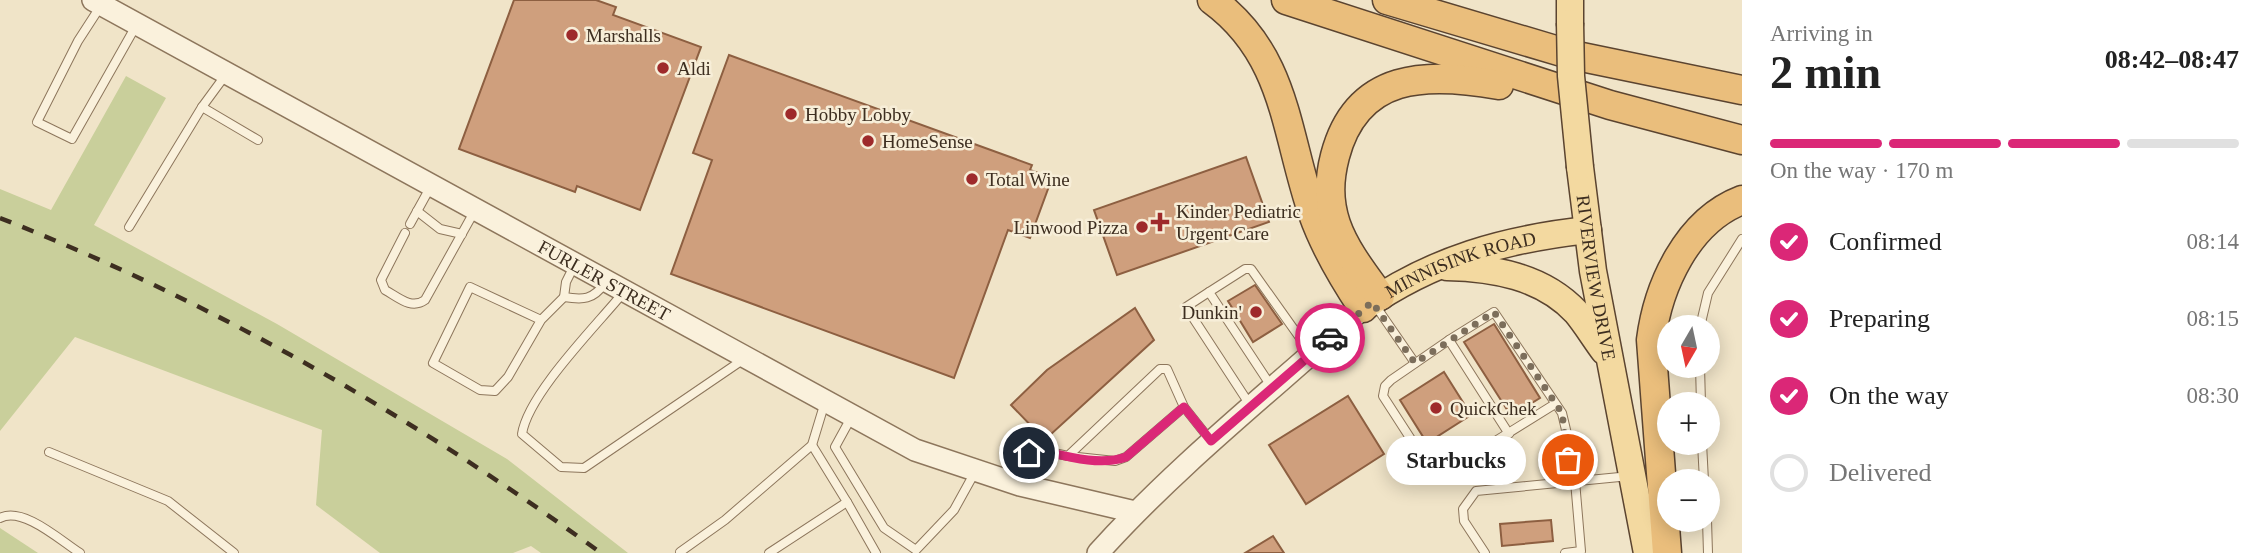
<!DOCTYPE html>
<html lang="en">
<head>
<meta charset="utf-8">
<style>
  body { margin:0; font-family:Georgia,serif; background:#f2f2f2; color:#222; height:100vh; display:flex; flex-direction:column; font-size:26px; white-space:nowrap }
  * { box-sizing:border-box; margin:0 }
  p { font-size:23px; color:#767676 }
  .icon { flex:none; width:38px; height:38px; fill:none; stroke:currentColor; stroke-width:2; stroke-linecap:round; stroke-linejoin:round }
  .map { position:relative; flex:1; overflow:hidden }
  .drawer { display:flex; flex-direction:column; background:#fff; width:525px }
  .drawer>* { flex:none }
  .needle { width:46px; rotate:189deg }
  .buttons { position:absolute; left:1657px; top:315px; display:grid; gap:14px }
  .buttons a { display:grid; place-items:center; width:63px; height:63px; border-radius:50%; background:#fff; box-shadow:0 4px 18px #0003; font-size:35px }
  .pin { position:absolute; display:grid; place-items:center; width:60px; height:60px; color:#fff; margin:-30px; border:4px solid #fff; border-radius:50%; box-shadow:0 2px 7px #0007 }
  .courier { position:absolute; display:grid; place-items:center; width:70px; height:70px; margin:-35px; border:5px solid #db2777; border-radius:50%; background:#fff; color:#222; box-shadow:0 2px 9px #0007 }
  .bubble { position:absolute; height:49px; border-radius:24px; background:#fff; box-shadow:0 4px 18px #0003; font-size:23px; font-weight:600; line-height:49px; text-align:center }
  .summary em { font-style:normal; font-weight:600 }
  .summary div { display:flex; flex-direction:column-reverse }
  .summary { display:flex; align-items:center; justify-content:space-between; height:119px; padding:0 28px }
  h1 { font-size:46px; font-weight:600; line-height:52px }
  .bar { display:grid; grid-template-columns:repeat(4,1fr); gap:10px 7px; align-content:center; height:84px; padding:0 28px }
  .bar i { height:9px; border-radius:5px; background:#e0e0e0 }
  .bar .selected { background:#db2777 }
  .bar p { grid-column:span 4 }
  ol { padding:0 28px; list-style:none }
  li { display:flex; align-items:center; gap:21px; height:77px }
  li p { margin-inline-start:auto }
  li .icon { padding:7px; border-radius:50%; background:#db2777; color:#fff; stroke-width:4 }
  li:last-child { color:#767676 }
  li i { width:38px; height:38px; border:4px solid #e0e0e0; border-radius:50% }
  main { display:flex; flex:1; min-height:0 }
  .map>svg:first-child { display:block }
  .green { fill:#c9cf9b }
  .building { fill:#cf9f7d; stroke:#8d5f41; stroke-width:2 }
  .lines { fill:none; stroke-linecap:round; stroke-linejoin:round }
  .service-casing { stroke:#8d765c; stroke-width:10 }
  .tertiary-casing { stroke:#8d765c; stroke-width:24 }
  .primary-casing { stroke:#5b4430; stroke-width:29 }
  .trunk-casing { stroke:#5b4430; stroke-width:31 }
  .service { stroke:#faf1dc; stroke-width:8 }
  .tertiary { stroke:#faf1dc; stroke-width:21 }
  .primary { stroke:#f3d9a0; stroke-width:26 }
  .trunk { stroke:#eabe7c; stroke-width:28 }
  .rail { stroke:#3d2e20; stroke-width:4.5; stroke-dasharray:12 12; stroke-linecap:butt }
  .primary-bridge-casing { stroke:#5b4430; stroke-width:29; stroke-linecap:butt }
  .primary-bridge { stroke:#f3d9a0; stroke-width:26 }
  .done { stroke:#7c6e5b; stroke-width:7; stroke-dasharray:0 12.6 }
  .route { stroke:#db2777; stroke-width:9 }
  .poi-dot { fill:#9e2a2b; stroke:#f7eed8; stroke-width:2.5 }
  .labels { text-anchor:middle; stroke-width:5; stroke-linejoin:round; paint-order:stroke }
  .poi-label { font-size:19px; fill:#3d2e20; stroke:#f7eed8; text-anchor:start }
  .street-label { font-size:19px; fill:#3d2e20; stroke:#f7eed8 }
</style>
</head>
<body>
<main>
<div class="map">
<svg width="1742" height="553" viewBox="0 0 1742 553">
  <rect width="100%" height="100%" fill="#f0e4c8"/>
  <g class="green">
    <polygon points="126,76 166,98 94,225 277,324 507,459 628,553 541,553 531,546 513,553 380,553 316,505 322,430 75,337 0,431 0,189 51,210"/>
    <polygon points="0,528 38,553 0,553"/>
  </g>
  <g class="building">
    <polygon points="514,0 596,0 616,7 613,15 701,47 640,210 577,186 575,192 459,149"/>
    <polygon points="729,55 1032,165 1030,170 1052,178 1030,238 1008,230 954,378 671,274 712,160 693,153"/>
    <polygon points="1246,157 1269,222 1117,275 1094,210"/>
    <polygon points="1255,285 1282,324 1253,342 1228,301"/>
    <polygon points="1135,308 1154,340 1049,436 1039,434 1011,405 1047,370"/>
    <polygon points="1494,324 1540,398 1511,416 1464,342"/>
    <polygon points="1444,372 1471,415 1427,443 1400,400"/>
    <polygon points="1348,396 1384,454 1306,504 1269,445"/>
    <polygon points="1551,520 1553,541 1502,546 1500,524"/>
    <polygon points="1273,536 1284,553 1245,553"/>
  </g>
  <g class="lines">
    <g class="service-casing">
      <g id="service">
        <polyline points="100,7 78,41 37,122 72,139 137,24"/>
        <polyline points="227,73 202,107 258,140"/>
        <polyline points="417,211 440,229 462,234"/>
        <polyline points="410,224 431,186"/>
        <polyline points="129,227 202,107"/>
        <path d="M 405,233 L 381,280 L 385,290 C 398,297 411,310 425,300 L 474,212"/>
        <path d="M 575,264 L 566,282 L 564,297 C 583,300 593,300 605,283"/>
        <polyline points="1209,292 1186,307 1250,405"/>
        <path d="M 623,293 C 596,326 528,394 522,434 L 561,467 L 584,468 L 744,359"/>
        <polyline points="1375,305 1415,363"/>
        <polyline points="541,320 470,287 433,363 480,390 495,391 508,377 541,320 564,297"/>
        <polyline points="1700,327 1708,293 1742,239"/>
        <polyline points="1449,340 1391,380 1385,386 1383,396 1436,478 1555,404"/>
        <polyline points="1700,366 1701,404"/>
        <polyline points="1271,386 1209,292 1245,269 1251,269 1310,352"/>
        <polyline points="852,416 835,447 884,528 916,550 954,510 975,472"/>
        <polyline points="1509,434 1449,340 1494,312 1562,413 1567,434 1568,460 1575,481 1581,551 1565,553"/>
        <polyline points="1702,443 1704,481"/>
        <polyline points="49,452 168,501 234,553"/>
        <polyline points="1068,456 1115,461 1126,457 1184,407"/>
        <polyline points="1023,484 1029,453 1035,449 1068,456 1160,369 1167,369 1184,407 1211,441"/>
        <polyline points="847,502 876,553"/>
        <path d="M 0,518 C 23,506 61,541 80,553"/>
        <polyline points="1707,520 1708,553"/>
        <polyline points="680,552 725,520 812,445 825,402"/>
        <polyline points="769,553 847,502 812,445"/>
        <polyline points="1485,553 1464,521 1463,509 1476,491 1630,476"/>
      </g>
    </g>
    <g class="tertiary-casing">
      <g id="tertiary">
        <path id="s1" d="M 93,0 L 915,450 L 1020,485 L 1135,512"/>
        <path d="M 1098,553 C 1179,463 1274,389 1363,308"/>
      </g>
    </g>
    <g class="primary-casing">
      <g id="primary">
        <polyline points="1570,0 1570,23"/>
        <path id="s2" d="M 1580,167 L 1593,271 L 1647,553"/>
        <path d="M 1447,267 C 1493,268 1542,276 1576,312 C 1586,324 1595,339 1604,351"/>
        <path id="s3" d="M 1363,308 C 1433,259 1505,239 1588,230"/>
      </g>
    </g>
    <g class="trunk-casing">
      <g id="trunk">
        <path d="M 1212,0 C 1287,55 1285,133 1313,214 C 1325,248 1343,278 1363,308"/>
        <polyline points="1286,0 1610,105 1742,140"/>
        <polyline points="1387,0 1572,55 1742,90"/>
        <path d="M 1380,296 C 1364,274 1345,250 1336,224 C 1328,200 1329,179 1335,156 C 1357,72 1427,72 1499,85"/>
        <path d="M 1667,553 L 1651,340 C 1658,286 1687,221 1742,200"/>
      </g>
    </g>
    <use href="#service" class="service"/>
    <use href="#tertiary" class="tertiary"/>
    <use href="#primary" class="primary"/>
    <use href="#trunk" class="trunk"/>
    <path class="rail" d="M 0,218 C 215,303 414,417 601,553"/>
    <g class="primary-bridge-casing">
      <polyline id="primary-bridge" points="1570,23 1571,76 1580,167"/>
    </g>
    <use href="#primary-bridge" class="primary-bridge"/>
  </g>
  <g class="lines">
    <polyline class="done" points="1330,338 1372,302 1415,363 1494,312 1562,413 1568,460"/>
    <path class="route" d="M 1029,453 L 1035,449 C 1062,455 1099,467 1126,457 L 1184,407 L 1211,441 L 1330,338"/>
  </g>
  <g class="poi-dot">
    <circle cx="572" cy="35" r="7"/>
    <circle cx="663" cy="68" r="7"/>
    <circle cx="791" cy="114" r="7"/>
    <circle cx="868" cy="141" r="7"/>
    <circle cx="972" cy="179" r="7"/>
    <path d="M1156.5 211.5h7v7h7v7h-7v7h-7v-7h-7v-7h7z"/>
    <circle cx="1142" cy="227" r="7"/>
    <circle cx="1256" cy="312" r="7"/>
    <circle cx="1436" cy="408" r="7"/>
  </g>
  <g class="labels">
    <g class="poi-label">
      <text x="586" y="42">Marshalls</text>
      <text x="677" y="75">Aldi</text>
      <text x="805" y="121">Hobby Lobby</text>
      <text x="882" y="148">HomeSense</text>
      <text x="986" y="186">Total Wine</text>
      <text x="1176" y="218">Kinder Pediatric<tspan x="1176" dy="22">Urgent Care</tspan></text>
      <text x="1128" y="234" text-anchor="end">Linwood Pizza</text>
      <text x="1242" y="319" text-anchor="end">Dunkin'</text>
      <text x="1450" y="415">QuickChek</text>
    </g>
    <g class="street-label">
      <text dy="7" stroke="none"><textPath href="#s3" startOffset="108">MINNISINK ROAD</textPath></text>
      <text dy="7" stroke="none"><textPath href="#s2" startOffset="112">RIVERVIEW DRIVE</textPath></text>
      <text dy="7" stroke="none"><textPath href="#s1" startOffset="583">FURLER STREET</textPath></text>
    </g>
  </g>
</svg>
<div class="buttons">
<a><svg class="needle" viewBox="-14 -14 28 28"><path d="M0-13l5 13h-10z" fill="#e53935"/><path d="M0 13l5-13h-10z" fill="#767676"/></svg></a>
<a>+</a>
<a>−</a>
</div>
<div class="pin" style="left:1568px;top:460px;background:#ea580c"><svg class="icon" aria-label="bag" viewBox="0 0 24 24"><path d="M5 8h14l-1 12H6zM9 8a3 3 0 0 1 6 0"/></svg></div>
<div class="pin" style="left:1029px;top:453px;background:#1f2937"><svg class="icon" aria-label="home" viewBox="0 0 24 24"><path d="M3 11l9-7 9 7M6 9v11h12V9"/></svg></div>
<div class="courier" style="left:1330px;top:338px"><svg class="icon" aria-label="car" viewBox="0 0 24 24"><path d="M5 17H2v-5l4-1 3-4h7l3 4 3 1v5h-3M9 17h6M6 11h13"/><circle cx="7" cy="17" r="2"/><circle cx="17" cy="17" r="2"/></svg></div>
<div class="bubble" style="left:1386px;top:436px;width:140px">Starbucks</div>
</div>
<section class="drawer">
<div class="summary"><div><h1>2 min</h1><p>Arriving in</p></div><em>08:42–08:47</em></div>
<div class="bar"><i class="selected"></i><i class="selected"></i><i class="selected"></i><i></i><p>On the way · 170 m</p></div>
<ol>
<li><svg class="icon" aria-label="check" viewBox="0 0 24 24"><path d="M5 12l5 5 9-10"/></svg>Confirmed<p>08:14</p></li>
<li><svg class="icon" aria-label="check" viewBox="0 0 24 24"><path d="M5 12l5 5 9-10"/></svg>Preparing<p>08:15</p></li>
<li><svg class="icon" aria-label="check" viewBox="0 0 24 24"><path d="M5 12l5 5 9-10"/></svg>On the way<p>08:30</p></li>
<li><i></i>Delivered</li>
</ol>
</section>
</main>
</body>
</html>
